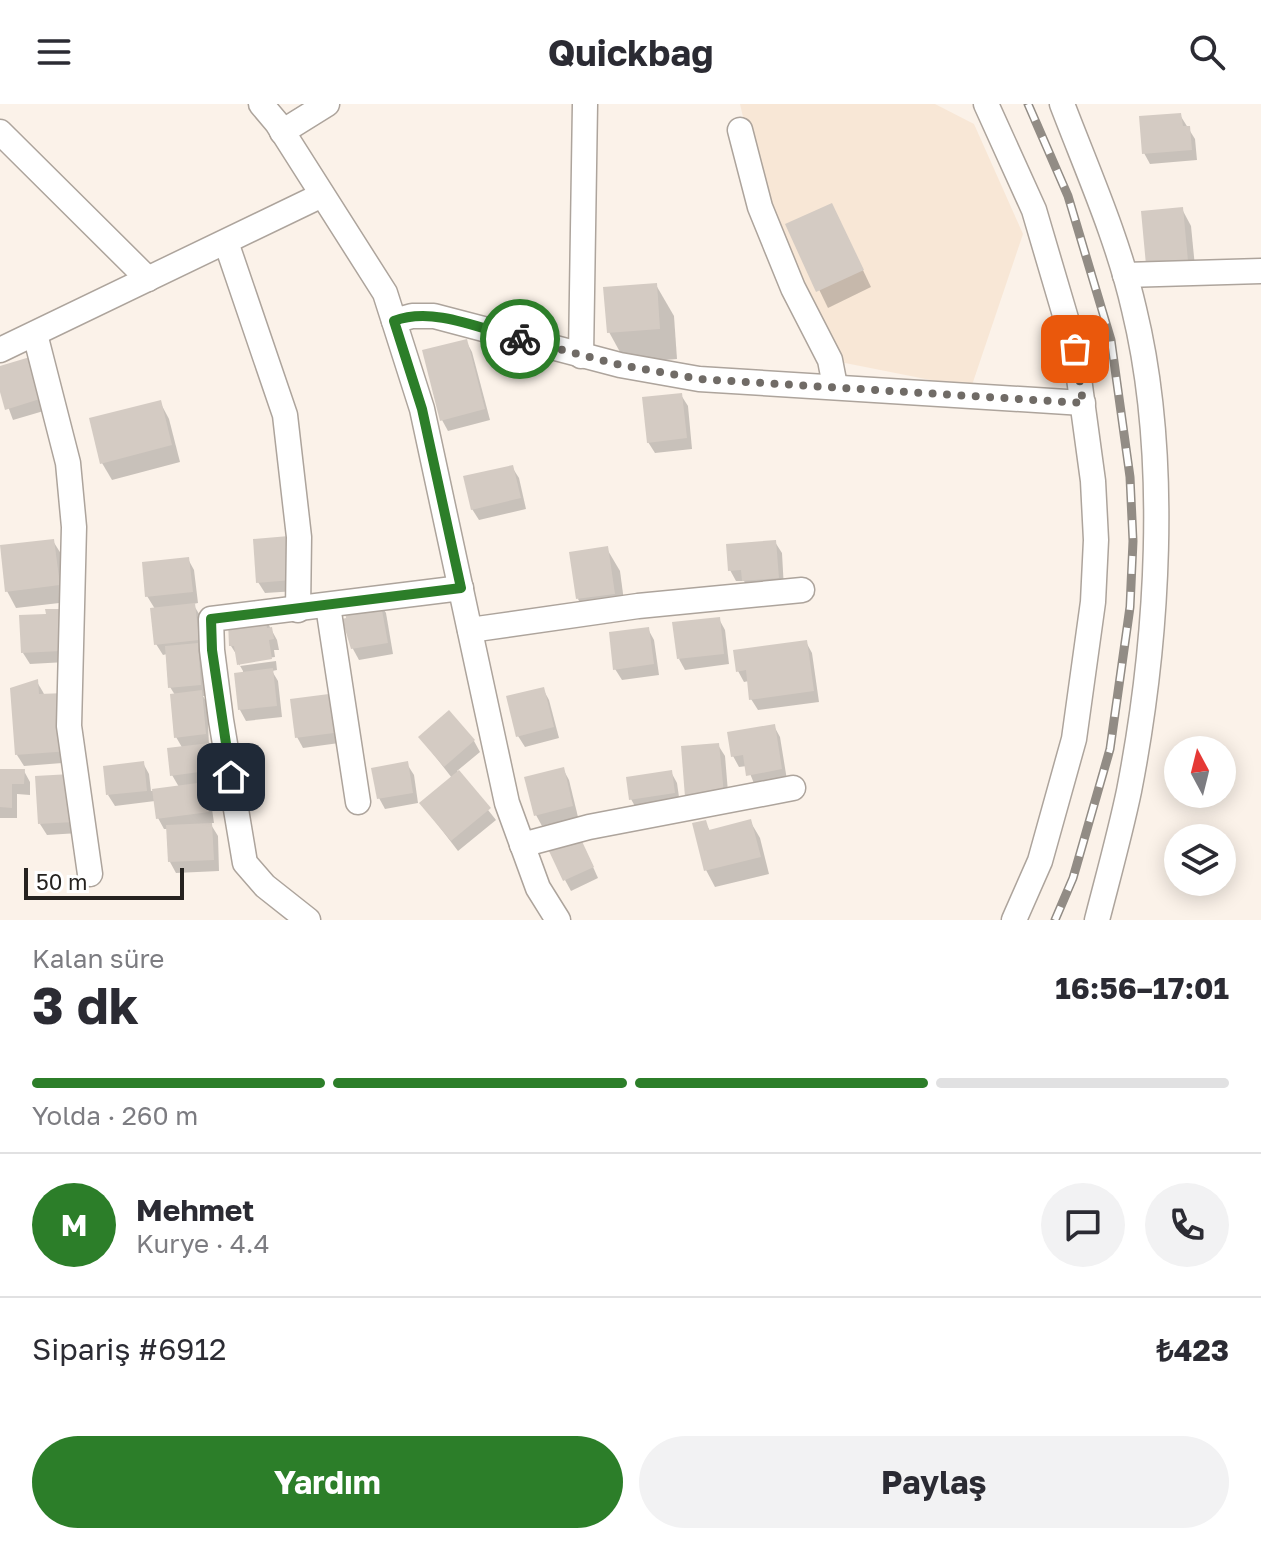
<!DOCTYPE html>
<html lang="tr">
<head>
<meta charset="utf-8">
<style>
  body { margin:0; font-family:"Golos Text",sans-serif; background:#f2f2f3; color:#2b2b33; height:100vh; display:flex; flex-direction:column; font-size:30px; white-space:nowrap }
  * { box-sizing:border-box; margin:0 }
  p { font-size:26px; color:#7c7c81 }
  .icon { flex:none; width:44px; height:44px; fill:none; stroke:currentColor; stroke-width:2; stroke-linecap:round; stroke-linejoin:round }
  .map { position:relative; height:816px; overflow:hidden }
  .panel { display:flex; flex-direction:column; background:#fff; flex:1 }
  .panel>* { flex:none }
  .needle { width:52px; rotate:353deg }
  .controls { position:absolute; left:1164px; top:632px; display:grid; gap:16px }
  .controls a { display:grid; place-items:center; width:72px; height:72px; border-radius:50%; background:#fff; box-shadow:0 4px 20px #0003; font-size:40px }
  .scale { position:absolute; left:24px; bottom:20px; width:160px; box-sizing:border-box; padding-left:8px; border:4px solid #25221f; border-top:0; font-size:22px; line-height:28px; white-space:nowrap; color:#25221f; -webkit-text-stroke:6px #fff; paint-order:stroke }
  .pin { position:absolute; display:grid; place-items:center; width:68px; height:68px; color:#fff; margin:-34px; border-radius:16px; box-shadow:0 4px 12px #0006 }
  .courier { position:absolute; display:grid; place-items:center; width:80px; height:80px; margin:-40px; border:6px solid #2c7e29; border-radius:50%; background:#fff; color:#222; box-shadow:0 2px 10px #0007 }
  .head em { font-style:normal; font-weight:700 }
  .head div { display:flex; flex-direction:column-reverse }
  .head { display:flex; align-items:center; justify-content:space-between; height:136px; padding:0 32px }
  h1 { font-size:52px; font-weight:700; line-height:60px }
  .bar { display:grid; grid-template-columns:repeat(4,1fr); gap:12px 8px; align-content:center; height:96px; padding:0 32px }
  .bar i { height:10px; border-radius:6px; background:#e1e1e2 }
  .bar .selected { background:#2c7e29 }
  .bar p { grid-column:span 4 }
  .line { display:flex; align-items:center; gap:20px; padding:0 32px; border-top:2px solid #e1e1e2 }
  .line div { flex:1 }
  .round { display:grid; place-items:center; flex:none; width:84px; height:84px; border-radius:42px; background:#f2f2f3 }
  .action { display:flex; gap:16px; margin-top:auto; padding:16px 32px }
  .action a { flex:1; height:92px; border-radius:48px; background:#2c7e29; color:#fff; font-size:32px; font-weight:700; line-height:92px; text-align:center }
  .action a+a { background:#f2f2f3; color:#2b2b33 }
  header { display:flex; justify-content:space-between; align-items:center; height:104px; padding:0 32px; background:#fff; font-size:36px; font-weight:700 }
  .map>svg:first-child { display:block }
  .education { fill:#f8e7d6 }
  .shadow { fill:#0003 }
  .building { fill:#d4cbc3 }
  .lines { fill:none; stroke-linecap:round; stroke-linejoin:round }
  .minor-casing { stroke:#ada49c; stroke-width:27 }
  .minor { stroke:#fff; stroke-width:24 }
  .rail-casing { stroke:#928c85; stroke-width:9 }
  .rail { stroke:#fff; stroke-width:6; stroke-dasharray:18; stroke-linecap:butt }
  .done { stroke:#706b66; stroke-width:8; stroke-dasharray:0 14.4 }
  .route { stroke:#2c7e29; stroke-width:10 }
</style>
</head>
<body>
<header><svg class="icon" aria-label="menu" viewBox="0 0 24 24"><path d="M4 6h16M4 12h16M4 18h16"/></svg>Quickbag<svg class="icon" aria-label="search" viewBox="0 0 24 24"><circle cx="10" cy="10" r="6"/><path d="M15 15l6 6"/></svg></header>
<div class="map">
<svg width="1261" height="816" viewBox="0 0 1261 816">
  <rect width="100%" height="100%" fill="#fbf2e9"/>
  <polygon class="education" points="740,0 935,0 974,20 1023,130 971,284 840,258 772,138"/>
  <g class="shadow">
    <polygon points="1180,11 1195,35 1197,56 1150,60 1144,49"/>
    <polygon points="832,101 871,183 828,204 788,121"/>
    <polygon points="1182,105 1191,122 1196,173 1158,177"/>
    <polygon points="656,181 674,212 677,255 626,259 609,228"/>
    <polygon points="466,237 472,248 490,316 448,327 442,316"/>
    <polygon points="29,255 47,306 13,316 0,281 0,264"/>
    <polygon points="681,291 688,302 692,345 655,349 648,338"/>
    <polygon points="160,298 169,315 180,358 112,376 102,359"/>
    <polygon points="512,363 519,374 526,405 479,416 472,405"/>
    <polygon points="53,437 63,453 68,498 16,504 7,487"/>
    <polygon points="775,438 782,449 784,485 750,487 744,477 736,477 730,466"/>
    <polygon points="294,445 297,487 265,489 258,478"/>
    <polygon points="607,445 620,467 626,512 590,517 578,495"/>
    <polygon points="188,455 194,466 198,499 193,500 201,513 204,547 200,547 203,552 206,592 203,592 207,599 209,641 216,652 219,677 204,679 210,691 214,719 210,719 218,732 219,767 176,769 170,758 169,725 164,725 158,714 155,697 115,702 108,691 143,659 149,670 151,687 179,683 172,671 183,645 176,633 175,591 170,583 167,550 163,551 156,540 155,505 147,492"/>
    <polygon points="379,498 386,509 393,550 359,556 353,545 348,516"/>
    <polygon points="58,507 64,518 66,558 30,560 23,549 48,512"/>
    <polygon points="265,514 277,536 279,546 274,546 275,553 240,558 240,562 276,557 277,566 272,567 278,577 282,613 246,617 240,606 236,571 243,570 243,567 239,560 238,553 231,542"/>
    <polygon points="719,515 725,526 729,560 685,566 679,555"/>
    <polygon points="648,525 654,536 659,571 622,576 615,565"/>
    <polygon points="806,538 812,549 819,598 758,606 751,595 749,577 744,578 738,567"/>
    <polygon points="37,578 43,588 75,658 24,662 17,651"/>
    <polygon points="543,585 549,596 559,634 525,643 518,632"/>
    <polygon points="328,592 334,603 339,639 303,644 297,633"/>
    <polygon points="774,622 780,633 787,676 755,682 747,662 739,663 733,652"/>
    <polygon points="420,633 474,637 480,648 457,667 496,716 458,747 421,699 452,674"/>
    <polygon points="718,641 725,652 729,700 693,703"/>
    <polygon points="407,660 414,671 418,699 385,705 379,694"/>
    <polygon points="563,665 569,676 578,713 542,722 536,711"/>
    <polygon points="0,667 24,667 30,678 30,691 17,690 17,714 0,714"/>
    <polygon points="671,668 677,679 680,700 637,706 631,695"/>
    <polygon points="76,683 79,729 47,731 40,720"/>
    <polygon points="750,717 760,734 769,770 715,783 706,766 705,718 710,727"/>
    <polygon points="585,745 598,774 571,787 565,776"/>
  </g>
  <g class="building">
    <polygon points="1181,9 1183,22 1190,22 1192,46 1142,50 1139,12"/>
    <polygon points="832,99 864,166 816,188 785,120"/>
    <polygon points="1183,103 1188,157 1146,161 1141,107"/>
    <polygon points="657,179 660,225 607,229 603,183"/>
    <polygon points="467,235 485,305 440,317 422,246"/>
    <polygon points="30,253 43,294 5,306 0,288 0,262"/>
    <polygon points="682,289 687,334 647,339 642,293"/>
    <polygon points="161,296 172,341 100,360 89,314"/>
    <polygon points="513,361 521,394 471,406 463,372"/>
    <polygon points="289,432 292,476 256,479 253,435"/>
    <polygon points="54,435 60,481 5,488 0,441"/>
    <polygon points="776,436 779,474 742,477 741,466 728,467 726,440"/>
    <polygon points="608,442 615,490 576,495 569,448"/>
    <polygon points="189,453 193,488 145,493 142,458"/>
    <polygon points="380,495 388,539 351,545 342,515 346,514 344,502"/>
    <polygon points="195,499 199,536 154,541 150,504"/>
    <polygon points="45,505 59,505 61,547 21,549 19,511 46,510"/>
    <polygon points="266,512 267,524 272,523 274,535 269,536 272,555 237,561 234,542 229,542 228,517"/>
    <polygon points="720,513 724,550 677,555 672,518"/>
    <polygon points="649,523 654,560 613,566 609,528"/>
    <polygon points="807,536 814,587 749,596 746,566 736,568 733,546"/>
    <polygon points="198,539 201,581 168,584 165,542"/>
    <polygon points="273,564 277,602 238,606 234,569"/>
    <polygon points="38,575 39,590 66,589 70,647 15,651 10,584"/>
    <polygon points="544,583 554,623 516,633 506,592"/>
    <polygon points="202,586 206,630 174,634 170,590"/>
    <polygon points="329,590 334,629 295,634 290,595"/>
    <polygon points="449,606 475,636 444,663 418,633"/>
    <polygon points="775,620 782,665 746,672 743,651 731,653 727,628"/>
    <polygon points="210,639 214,666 170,672 167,644"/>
    <polygon points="719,639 724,690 685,693 681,642"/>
    <polygon points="144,657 147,687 106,691 103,662"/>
    <polygon points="408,657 413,689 377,695 371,664"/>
    <polygon points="564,663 573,702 534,712 524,673"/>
    <polygon points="0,665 25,665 24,680 12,680 12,704 0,703"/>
    <polygon points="459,666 491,704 451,737 419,699"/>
    <polygon points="672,666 675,689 629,696 626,673"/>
    <polygon points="71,670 74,718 38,720 35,672"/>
    <polygon points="205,678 209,708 156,715 152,685"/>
    <polygon points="751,715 761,753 704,767 692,719 706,716 709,726"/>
    <polygon points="212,719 214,756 168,758 166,721"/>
    <polygon points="579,731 594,763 563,777 548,745"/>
  </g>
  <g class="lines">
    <g class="minor-casing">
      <g id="minor">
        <polyline points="261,0 277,19 385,189 422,305 507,699 538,784 558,816"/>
        <polyline points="986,0 1034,106 1075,245 1093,377 1096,436 1093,498 1074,635 1040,757 1014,816"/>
        <path d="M 1062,0 C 1088,68 1118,135 1134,205 C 1170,353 1158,538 1129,687 C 1120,730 1108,773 1097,816"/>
        <polyline points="740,26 760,103 793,184 830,256 835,282"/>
        <polyline points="0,28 148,175"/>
        <polyline points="282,28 327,0"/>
        <polyline points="226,138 285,311 299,433 298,506"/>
        <polyline points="1125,171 1261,167"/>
        <polyline points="394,217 412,212 434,212 620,261 699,275 1083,299"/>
        <polyline points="35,230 68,359 74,423 69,622 90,770"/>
        <polyline points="0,246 322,91"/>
        <polyline points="581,252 585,0"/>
        <polyline points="328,502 358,698"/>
        <polyline points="470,526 638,502 802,486"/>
        <polyline points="522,741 589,723 793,684"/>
        <polyline points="308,816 265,782 245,759 221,616 212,546 211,515 461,484"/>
      </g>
    </g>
    <use href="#minor" class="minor"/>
    <g class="rail-casing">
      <polyline id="rail" points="1028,0 1068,92 1111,236 1130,373 1133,437 1130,503 1110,645 1073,774 1055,816"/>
    </g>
    <use href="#rail" class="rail"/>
  </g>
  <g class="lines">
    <polyline class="done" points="520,235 620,261 699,275 1083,299 1075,245"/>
    <path class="route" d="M 231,673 L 212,546 L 211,515 L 461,484 L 422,305 L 394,217 C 433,202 481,225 520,235"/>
  </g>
</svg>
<div class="controls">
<a><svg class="needle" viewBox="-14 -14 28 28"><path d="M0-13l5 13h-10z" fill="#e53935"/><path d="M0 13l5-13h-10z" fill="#7c7c81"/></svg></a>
<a><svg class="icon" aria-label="layers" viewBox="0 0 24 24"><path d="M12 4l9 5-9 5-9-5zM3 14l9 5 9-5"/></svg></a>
</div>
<div class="scale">50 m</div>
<div class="pin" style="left:1075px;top:245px;background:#ea580c"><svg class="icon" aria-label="bag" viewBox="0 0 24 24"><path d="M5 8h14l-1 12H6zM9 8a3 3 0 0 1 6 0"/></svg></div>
<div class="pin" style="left:231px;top:673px;background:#1f2937"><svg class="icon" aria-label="home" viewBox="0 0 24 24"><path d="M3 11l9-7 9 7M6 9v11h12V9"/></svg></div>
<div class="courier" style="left:520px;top:235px"><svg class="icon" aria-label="bike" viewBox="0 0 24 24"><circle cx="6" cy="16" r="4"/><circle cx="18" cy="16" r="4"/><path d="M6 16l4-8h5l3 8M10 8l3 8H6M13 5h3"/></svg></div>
</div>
<section class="panel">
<div class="head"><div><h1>3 dk</h1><p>Kalan süre</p></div><em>16:56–17:01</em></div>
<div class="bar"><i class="selected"></i><i class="selected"></i><i class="selected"></i><i></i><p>Yolda · 260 m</p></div>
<div class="line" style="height:144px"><b class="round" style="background:#2c7e29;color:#fff">M</b><div><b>Mehmet</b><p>Kurye · 4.4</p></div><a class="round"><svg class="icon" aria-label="chat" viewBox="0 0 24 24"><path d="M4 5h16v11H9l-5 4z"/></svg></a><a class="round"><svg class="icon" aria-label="phone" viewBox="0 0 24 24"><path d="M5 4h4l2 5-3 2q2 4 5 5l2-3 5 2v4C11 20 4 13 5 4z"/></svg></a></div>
<div class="line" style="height:104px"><div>Sipariş #6912</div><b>₺423</b></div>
<div class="action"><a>Yardım</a><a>Paylaş</a></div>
</section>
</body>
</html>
